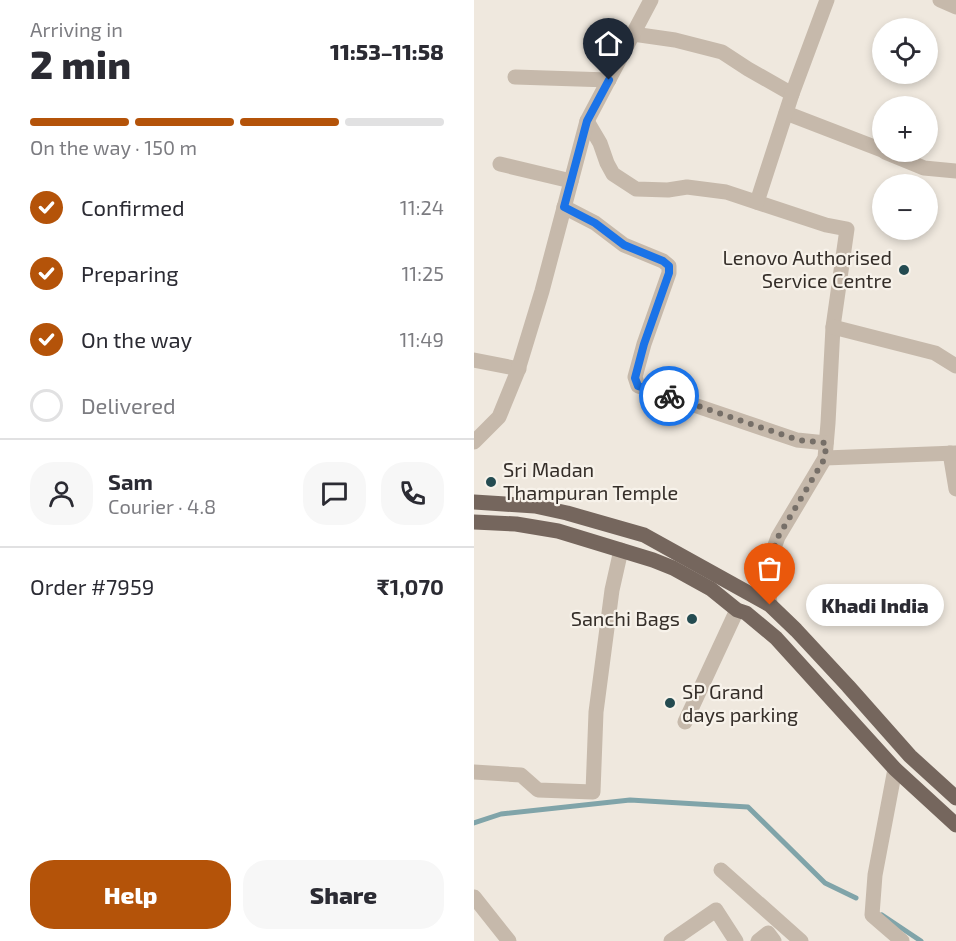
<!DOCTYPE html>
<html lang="en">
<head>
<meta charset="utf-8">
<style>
  body { margin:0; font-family:"Exo 2",sans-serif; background:#f7f7f7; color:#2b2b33; height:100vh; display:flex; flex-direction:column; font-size:22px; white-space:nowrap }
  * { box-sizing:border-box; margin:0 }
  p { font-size:20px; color:#7c7c81 }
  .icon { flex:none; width:33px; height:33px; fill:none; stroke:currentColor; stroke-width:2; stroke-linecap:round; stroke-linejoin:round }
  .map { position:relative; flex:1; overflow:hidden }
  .drawer { display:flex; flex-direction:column; background:#fff; width:474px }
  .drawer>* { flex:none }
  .fabs { position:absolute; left:398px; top:18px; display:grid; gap:12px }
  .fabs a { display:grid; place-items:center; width:66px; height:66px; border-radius:50%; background:#fff; box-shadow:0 3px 9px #0003; font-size:30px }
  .pin { position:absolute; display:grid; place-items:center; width:51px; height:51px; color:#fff; margin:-62px -26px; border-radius:50% 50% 50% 0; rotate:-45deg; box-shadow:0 0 6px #0007 }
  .pin .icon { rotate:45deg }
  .courier { position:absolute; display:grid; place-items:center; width:60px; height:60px; margin:-30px; border:4px solid #1a73e8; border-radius:50%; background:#fff; color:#222; box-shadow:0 2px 8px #0007 }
  .bubble { position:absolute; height:42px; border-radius:21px; background:#fff; box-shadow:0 3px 9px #0003; font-size:20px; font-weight:800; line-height:42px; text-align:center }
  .overview em { font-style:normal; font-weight:800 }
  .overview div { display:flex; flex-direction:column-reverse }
  .overview { display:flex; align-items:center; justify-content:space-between; height:102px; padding:0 30px }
  h1 { font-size:39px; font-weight:800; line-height:45px }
  .bar { display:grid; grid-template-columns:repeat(4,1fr); gap:9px 6px; align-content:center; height:72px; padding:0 30px }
  .bar i { height:8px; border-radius:4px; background:#e1e1e2 }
  .bar .active { background:#b45309 }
  .bar p { grid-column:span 4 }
  .line { display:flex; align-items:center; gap:15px; padding:0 30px; border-top:2px solid #e1e1e2 }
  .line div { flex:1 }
  .round { display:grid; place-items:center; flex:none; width:63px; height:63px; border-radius:24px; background:#f7f7f7 }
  ol { padding:0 30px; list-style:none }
  li { display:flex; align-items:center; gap:18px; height:66px }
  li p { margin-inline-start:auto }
  li .icon { padding:6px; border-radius:50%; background:#b45309; color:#fff; stroke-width:4 }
  li:last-child { color:#7c7c81 }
  li i { width:33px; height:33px; border:3px solid #e1e1e2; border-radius:50% }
  .button { display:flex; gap:12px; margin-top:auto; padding:12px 30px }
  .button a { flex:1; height:69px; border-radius:24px; background:#b45309; color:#fff; font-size:24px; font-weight:800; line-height:69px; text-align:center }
  .button a+a { background:#f7f7f7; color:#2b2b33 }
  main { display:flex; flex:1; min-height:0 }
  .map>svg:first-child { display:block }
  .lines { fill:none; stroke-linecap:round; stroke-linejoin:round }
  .stream { stroke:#80a4a9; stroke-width:5 }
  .minor { stroke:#c6b9ab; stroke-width:15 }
  .major { stroke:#75665d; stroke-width:15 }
  .done { stroke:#766f68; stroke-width:6; stroke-dasharray:0 10.8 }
  .route { stroke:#1a73e8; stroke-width:8 }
  .poi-dot { fill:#244b51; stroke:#f7f2ea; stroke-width:2 }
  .labels { text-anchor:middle; stroke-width:4.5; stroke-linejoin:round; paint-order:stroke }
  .poi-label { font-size:20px; fill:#352e29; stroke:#f7f2ea; text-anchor:end }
</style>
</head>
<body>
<main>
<section class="drawer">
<div class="overview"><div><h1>2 min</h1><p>Arriving in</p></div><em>11:53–11:58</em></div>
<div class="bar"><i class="active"></i><i class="active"></i><i class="active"></i><i></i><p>On the way · 150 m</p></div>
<ol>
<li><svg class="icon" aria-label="check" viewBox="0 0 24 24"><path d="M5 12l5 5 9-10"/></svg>Confirmed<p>11:24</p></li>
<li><svg class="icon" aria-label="check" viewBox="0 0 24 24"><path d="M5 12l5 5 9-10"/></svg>Preparing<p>11:25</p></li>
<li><svg class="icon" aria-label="check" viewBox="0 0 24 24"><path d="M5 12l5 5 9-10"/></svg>On the way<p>11:49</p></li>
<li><i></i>Delivered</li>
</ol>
<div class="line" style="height:108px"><a class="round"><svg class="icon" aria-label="person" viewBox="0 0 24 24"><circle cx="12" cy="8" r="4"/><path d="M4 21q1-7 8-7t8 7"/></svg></a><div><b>Sam</b><p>Courier · 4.8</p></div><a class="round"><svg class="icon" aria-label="chat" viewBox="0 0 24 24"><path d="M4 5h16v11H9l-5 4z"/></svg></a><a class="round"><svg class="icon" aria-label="phone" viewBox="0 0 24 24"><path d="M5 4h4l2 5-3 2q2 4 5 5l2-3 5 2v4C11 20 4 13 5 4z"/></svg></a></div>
<div class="line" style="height:78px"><div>Order #7959</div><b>₹1,070</b></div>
<div class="button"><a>Help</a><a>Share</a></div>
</section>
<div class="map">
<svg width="482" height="941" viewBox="0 0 482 941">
  <rect width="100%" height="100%" fill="#efe8de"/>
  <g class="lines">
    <g class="stream">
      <polyline points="0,823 27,814 156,800 274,807 351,883 382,898"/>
      <polyline points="408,915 447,941"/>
    </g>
    <g class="minor">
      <polyline points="466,0 482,7"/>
      <polyline points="159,34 201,40 248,52 274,69 318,94"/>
      <polyline points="41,77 135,80"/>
      <polyline points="312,113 408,150"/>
      <polyline points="113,121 126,143 133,163 139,174 162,189 194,190 213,187 252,192 352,225 373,229 359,327 354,423 351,458 304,537 293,567 296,605"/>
      <polyline points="411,152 450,168 482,171"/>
      <polyline points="26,164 97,181"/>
      <polyline points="283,202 318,94 353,0"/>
      <polyline points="90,207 121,223 150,245 189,261 195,266 195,273 170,344 161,377 164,386 323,440 352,443"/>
      <polyline points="359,327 461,353 482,366"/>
      <polyline points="0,360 45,369"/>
      <polyline points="0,442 25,417 43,373 68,291 113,121 177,0"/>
      <polyline points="476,453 482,489"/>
      <polyline points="351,458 482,453"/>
      <polyline points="211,722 263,610"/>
      <polyline points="421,769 401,875 398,915 428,941"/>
      <polyline points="0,772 47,775 64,790 119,792 122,712 138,590 147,550"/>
      <polyline points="247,870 327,941"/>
      <polyline points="0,897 35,941"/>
      <polyline points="197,941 242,910 262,941"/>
      <polyline points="284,941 294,933 300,941"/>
    </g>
    <g class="major">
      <polyline points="0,502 61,506 93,513 170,535 296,605 322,630 374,686 436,756 482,798"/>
      <polyline points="0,522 42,524 84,531 179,560 199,568 237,589 263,610 272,613 302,638 421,769 482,825"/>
    </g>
  </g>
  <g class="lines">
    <polyline class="done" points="195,396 324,440 352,443 351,458 304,537 293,567 296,605"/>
    <polyline class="route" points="135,80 113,121 90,207 121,223 150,245 189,261 195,266 195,273 170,344 161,378 164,386 195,396"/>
  </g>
  <g class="poi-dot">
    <circle cx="430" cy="270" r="6"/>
    <circle cx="17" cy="482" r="6"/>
    <circle cx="218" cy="619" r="6"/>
    <circle cx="196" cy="703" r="6"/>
  </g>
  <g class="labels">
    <g class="poi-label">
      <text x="418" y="265">Lenovo Authorised<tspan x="418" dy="23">Service Centre</tspan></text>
      <text x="29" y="477" text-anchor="start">Sri Madan<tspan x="29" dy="23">Thampuran Temple</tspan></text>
      <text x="206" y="626">Sanchi Bags</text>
      <text x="208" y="699" text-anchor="start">SP Grand<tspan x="208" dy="23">days parking</tspan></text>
    </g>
  </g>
</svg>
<div class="fabs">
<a><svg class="icon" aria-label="locate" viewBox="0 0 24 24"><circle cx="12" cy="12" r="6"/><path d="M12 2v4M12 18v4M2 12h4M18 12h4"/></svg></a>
<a>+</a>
<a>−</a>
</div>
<div class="pin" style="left:296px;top:605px;background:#ea580c"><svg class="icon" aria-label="bag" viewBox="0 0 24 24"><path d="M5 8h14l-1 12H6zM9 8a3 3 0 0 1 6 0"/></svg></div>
<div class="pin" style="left:135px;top:80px;background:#1f2937"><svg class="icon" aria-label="home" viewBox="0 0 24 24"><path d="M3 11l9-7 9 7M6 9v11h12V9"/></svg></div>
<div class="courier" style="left:195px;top:396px"><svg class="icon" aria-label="bike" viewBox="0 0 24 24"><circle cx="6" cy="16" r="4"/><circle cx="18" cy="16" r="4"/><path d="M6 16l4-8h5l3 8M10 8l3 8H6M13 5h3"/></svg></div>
<div class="bubble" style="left:332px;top:584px;width:138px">Khadi India</div>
</div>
</main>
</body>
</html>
